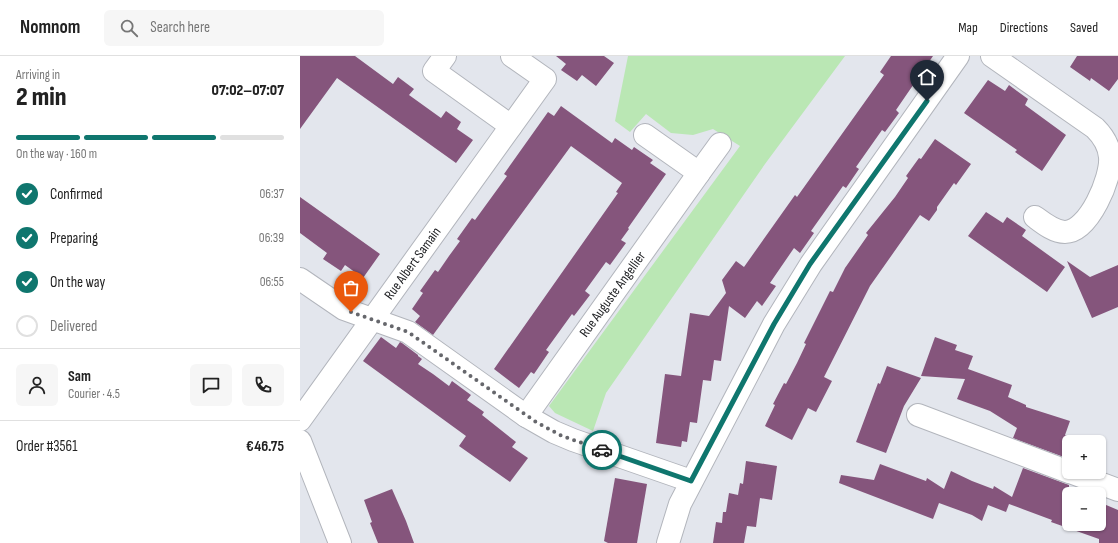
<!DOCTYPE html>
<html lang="en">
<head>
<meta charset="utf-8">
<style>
  body { margin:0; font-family:"Sofia Sans Condensed",sans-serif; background:#f6f6f6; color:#222; height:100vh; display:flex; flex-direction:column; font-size:15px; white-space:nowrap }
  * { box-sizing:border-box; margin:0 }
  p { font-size:13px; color:#767676 }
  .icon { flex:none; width:22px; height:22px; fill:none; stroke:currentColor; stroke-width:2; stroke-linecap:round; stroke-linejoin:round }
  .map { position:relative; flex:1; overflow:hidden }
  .drawer { display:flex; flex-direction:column; background:#fff; width:300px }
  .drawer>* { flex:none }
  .fabs { position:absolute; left:762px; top:379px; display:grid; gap:8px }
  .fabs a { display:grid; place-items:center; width:44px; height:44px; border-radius:6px; background:#fff; box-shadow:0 1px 3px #0004; font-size:20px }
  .pin { position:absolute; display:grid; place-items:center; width:34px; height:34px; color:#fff; margin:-41px -17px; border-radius:50% 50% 50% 0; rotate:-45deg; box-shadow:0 0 4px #0007 }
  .pin .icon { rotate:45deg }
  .courier { position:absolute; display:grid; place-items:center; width:40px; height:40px; margin:-20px; border:3px solid #0f766e; border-radius:50%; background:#fff; color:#222; box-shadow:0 1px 5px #0007 }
  .overview em { font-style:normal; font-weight:800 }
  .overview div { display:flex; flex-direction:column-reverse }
  .overview { display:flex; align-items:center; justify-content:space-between; height:68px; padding:0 16px }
  h1 { font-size:26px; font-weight:800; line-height:30px }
  .bar { display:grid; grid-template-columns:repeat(4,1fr); gap:6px 4px; align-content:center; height:48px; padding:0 16px }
  .bar i { height:5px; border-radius:3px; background:#e0e0e0 }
  .bar .on { background:#0f766e }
  .bar p { grid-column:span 4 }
  .line { display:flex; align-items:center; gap:10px; padding:0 16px; border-top:1px solid #e0e0e0 }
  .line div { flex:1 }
  .round { display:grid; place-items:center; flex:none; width:42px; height:42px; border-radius:6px; background:#f6f6f6 }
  ol { padding:0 16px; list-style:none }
  li { display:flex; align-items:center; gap:12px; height:44px }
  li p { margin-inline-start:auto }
  li .icon { padding:4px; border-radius:50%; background:#0f766e; color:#fff; stroke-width:4 }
  li:last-child { color:#767676 }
  li i { width:22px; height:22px; border:2px solid #e0e0e0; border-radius:50% }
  header { display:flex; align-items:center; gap:24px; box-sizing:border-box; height:56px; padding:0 20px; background:#fff; border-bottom:1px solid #e0e0e0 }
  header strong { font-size:19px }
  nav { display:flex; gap:22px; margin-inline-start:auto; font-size:14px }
  .search { width:280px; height:36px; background:#f6f6f6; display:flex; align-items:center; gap:10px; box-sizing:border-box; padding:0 14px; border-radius:6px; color:#767676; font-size:15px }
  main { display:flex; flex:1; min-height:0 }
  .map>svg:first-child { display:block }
  .green { fill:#bae7b4 }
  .building { fill:#85557c }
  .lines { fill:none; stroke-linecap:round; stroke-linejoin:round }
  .minor-casing { stroke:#b2b5bc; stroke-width:24 }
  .minor { stroke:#fff; stroke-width:22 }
  .done { stroke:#66676c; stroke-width:4; stroke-dasharray:0 7.2 }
  .route { stroke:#0f766e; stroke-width:5 }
  .labels { text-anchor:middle; stroke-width:4; stroke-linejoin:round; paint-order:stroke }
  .street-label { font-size:14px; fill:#222326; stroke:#fff }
</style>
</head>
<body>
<header>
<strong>Nomnom</strong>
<div class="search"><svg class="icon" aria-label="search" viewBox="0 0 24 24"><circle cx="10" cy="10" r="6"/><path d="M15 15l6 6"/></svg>Search here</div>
<nav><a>Map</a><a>Directions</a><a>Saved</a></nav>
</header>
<main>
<section class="drawer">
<div class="overview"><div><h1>2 min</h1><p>Arriving in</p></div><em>07:02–07:07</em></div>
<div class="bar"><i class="on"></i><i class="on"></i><i class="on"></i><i></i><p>On the way · 160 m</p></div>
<ol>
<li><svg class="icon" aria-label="check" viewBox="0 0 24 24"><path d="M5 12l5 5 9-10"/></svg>Confirmed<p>06:37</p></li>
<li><svg class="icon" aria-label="check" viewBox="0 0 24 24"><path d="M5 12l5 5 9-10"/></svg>Preparing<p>06:39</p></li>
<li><svg class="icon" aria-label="check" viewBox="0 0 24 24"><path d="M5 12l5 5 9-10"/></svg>On the way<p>06:55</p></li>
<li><i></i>Delivered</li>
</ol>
<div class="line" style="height:72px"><a class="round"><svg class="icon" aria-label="person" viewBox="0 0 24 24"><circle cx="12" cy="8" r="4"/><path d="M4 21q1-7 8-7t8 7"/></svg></a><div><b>Sam</b><p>Courier · 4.5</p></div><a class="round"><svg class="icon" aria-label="chat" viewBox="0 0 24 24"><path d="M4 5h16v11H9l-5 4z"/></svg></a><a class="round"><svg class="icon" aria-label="phone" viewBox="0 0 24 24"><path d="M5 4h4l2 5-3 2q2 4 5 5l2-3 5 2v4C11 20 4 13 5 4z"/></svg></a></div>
<div class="line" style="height:52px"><div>Order #3561</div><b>€46.75</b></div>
</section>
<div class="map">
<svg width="818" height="487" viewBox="0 0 818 487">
  <rect width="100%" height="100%" fill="#e3e6ed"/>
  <polygon class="green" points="328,0 545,0 465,108 306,337 293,375 255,357 249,350 440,90 413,73 393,79 371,77 346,58 330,76 315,65"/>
  <g class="building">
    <polygon points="0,0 55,0 93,28 98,21 114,33 109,39 141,62 146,55 161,66 157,73 173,84 156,107 37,22 0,73"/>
    <polygon points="256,0 304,0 314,7 296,30 282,19 277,25 261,14 266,8"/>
    <polygon points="591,0 633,0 596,54 599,57 585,76 582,74 556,111 559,113 546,132 543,130 511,175 514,177 500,197 494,192 470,227 476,230 462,250 457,245 445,262 429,250 421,305 414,304 411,325 403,324 397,367 390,366 387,386 382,385 381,391 356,387 365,318 381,320 390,257 409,260 426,237 422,224 436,205 444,211 495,139 497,141 584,19 580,16"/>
    <polygon points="777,0 818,0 818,23 809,35 791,22 790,25 770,11"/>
    <polygon points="688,24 705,35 709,29 728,43 725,49 766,79 742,115 715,96 717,94 664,57"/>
    <polygon points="261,50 312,87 315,82 332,94 334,91 353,104 350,107 366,118 328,172 329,173 321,184 326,187 310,209 306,206 285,235 290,239 274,260 272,258 246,294 249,296 234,318 231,316 219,332 194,313 318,137 316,136 322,127 271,90 133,279 115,266 120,260 112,253 123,237 120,235 135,214 138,216 149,200 160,185 157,183 172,162 175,164 207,120 204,118 248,56 254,60"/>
    <polygon points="635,83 671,108 656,129 654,127 637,151 637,154 629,165 620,159 570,230 524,321 532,325 516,356 508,352 492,384 465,370 475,349 473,348 484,327 486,328 497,307 506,288 504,287 530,235 533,236 545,212 568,179 566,177 595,141 608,122 606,120 619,102 621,103"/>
    <polygon points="0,141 80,198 63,222 45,209 41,215 23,203 27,197 0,177"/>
    <polygon points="686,156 703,167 707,161 726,174 722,180 765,211 747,236 668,180"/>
    <polygon points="767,205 790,221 818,209 818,251 792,262"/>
    <polygon points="81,281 96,292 100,286 102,287 118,299 118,300 122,303 118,308 133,318 149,330 152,325 171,339 167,344 184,356 182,359 216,386 212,391 228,402 210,426 159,390 166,380 63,305"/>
    <polygon points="635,281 657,289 655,294 673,300 668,313 712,329 708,341 726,349 726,351 770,365 765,379 769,381 769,403 713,382 717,372 690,355 657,343 665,323 621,320"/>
    <polygon points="587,310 621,322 604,350 586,397 556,386 578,327 580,328"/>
    <polygon points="446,405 477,410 472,444 460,442 456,471 447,470 444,487 413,487 416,466 422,467 423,456 426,456 429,437 438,439 440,427 443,428"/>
    <polygon points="580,408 626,425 627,422 644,433 651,415 672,425 693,433 694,430 712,441 723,412 769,429 769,435 776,438 769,438 769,468 799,468 799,446 818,454 818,487 799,487 799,483 751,466 752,464 709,448 706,456 688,449 682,465 672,459 639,447 633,463 539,427 541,419 574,424"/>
    <polygon points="315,422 347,428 337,487 308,487 304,485"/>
    <polygon points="92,433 106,465 114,487 78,487 70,467 72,466 64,444"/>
  </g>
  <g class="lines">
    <g class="minor-casing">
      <g id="minor">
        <polyline points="145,0 134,15 211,70"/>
        <path d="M 692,0 L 795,72 C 803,80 809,89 810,101 C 812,121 789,176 765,176 C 754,176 743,167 735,161"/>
        <polyline points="345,79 399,117 420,88"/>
        <polyline points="0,223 44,253 108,276 226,360 254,376 273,384 391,425"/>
        <polyline points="618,359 769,416"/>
        <polyline points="226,360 399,117"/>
        <polyline points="0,364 245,23 212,0"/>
        <polyline points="0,385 40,487"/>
        <polyline points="770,416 818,434"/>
        <polyline points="368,487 380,448 474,268 511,208 658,0"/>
      </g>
    </g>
    <use href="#minor" class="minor"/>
  </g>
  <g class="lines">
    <polyline class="done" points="51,256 108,276 236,366 262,380 302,394"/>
    <polyline class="route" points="302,394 391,425 474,268 510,208 627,45"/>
  </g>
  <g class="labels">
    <g class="street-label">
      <text transform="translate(112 207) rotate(-54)" y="5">Rue Albert Samain</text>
      <text transform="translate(312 238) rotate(-54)" y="5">Rue Auguste Angellier</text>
    </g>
  </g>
</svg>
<div class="fabs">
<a>+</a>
<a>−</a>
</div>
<div class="pin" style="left:51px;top:256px;background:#ea580c"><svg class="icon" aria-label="bag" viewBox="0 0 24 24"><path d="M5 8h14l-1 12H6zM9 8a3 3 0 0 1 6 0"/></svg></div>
<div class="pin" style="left:627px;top:45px;background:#1f2937"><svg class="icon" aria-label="home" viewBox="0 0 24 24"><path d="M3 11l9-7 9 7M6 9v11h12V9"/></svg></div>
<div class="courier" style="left:302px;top:394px"><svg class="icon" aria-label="car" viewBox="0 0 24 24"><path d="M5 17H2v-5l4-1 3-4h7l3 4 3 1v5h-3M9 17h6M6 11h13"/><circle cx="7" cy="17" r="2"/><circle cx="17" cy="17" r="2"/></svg></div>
</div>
</main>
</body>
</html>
